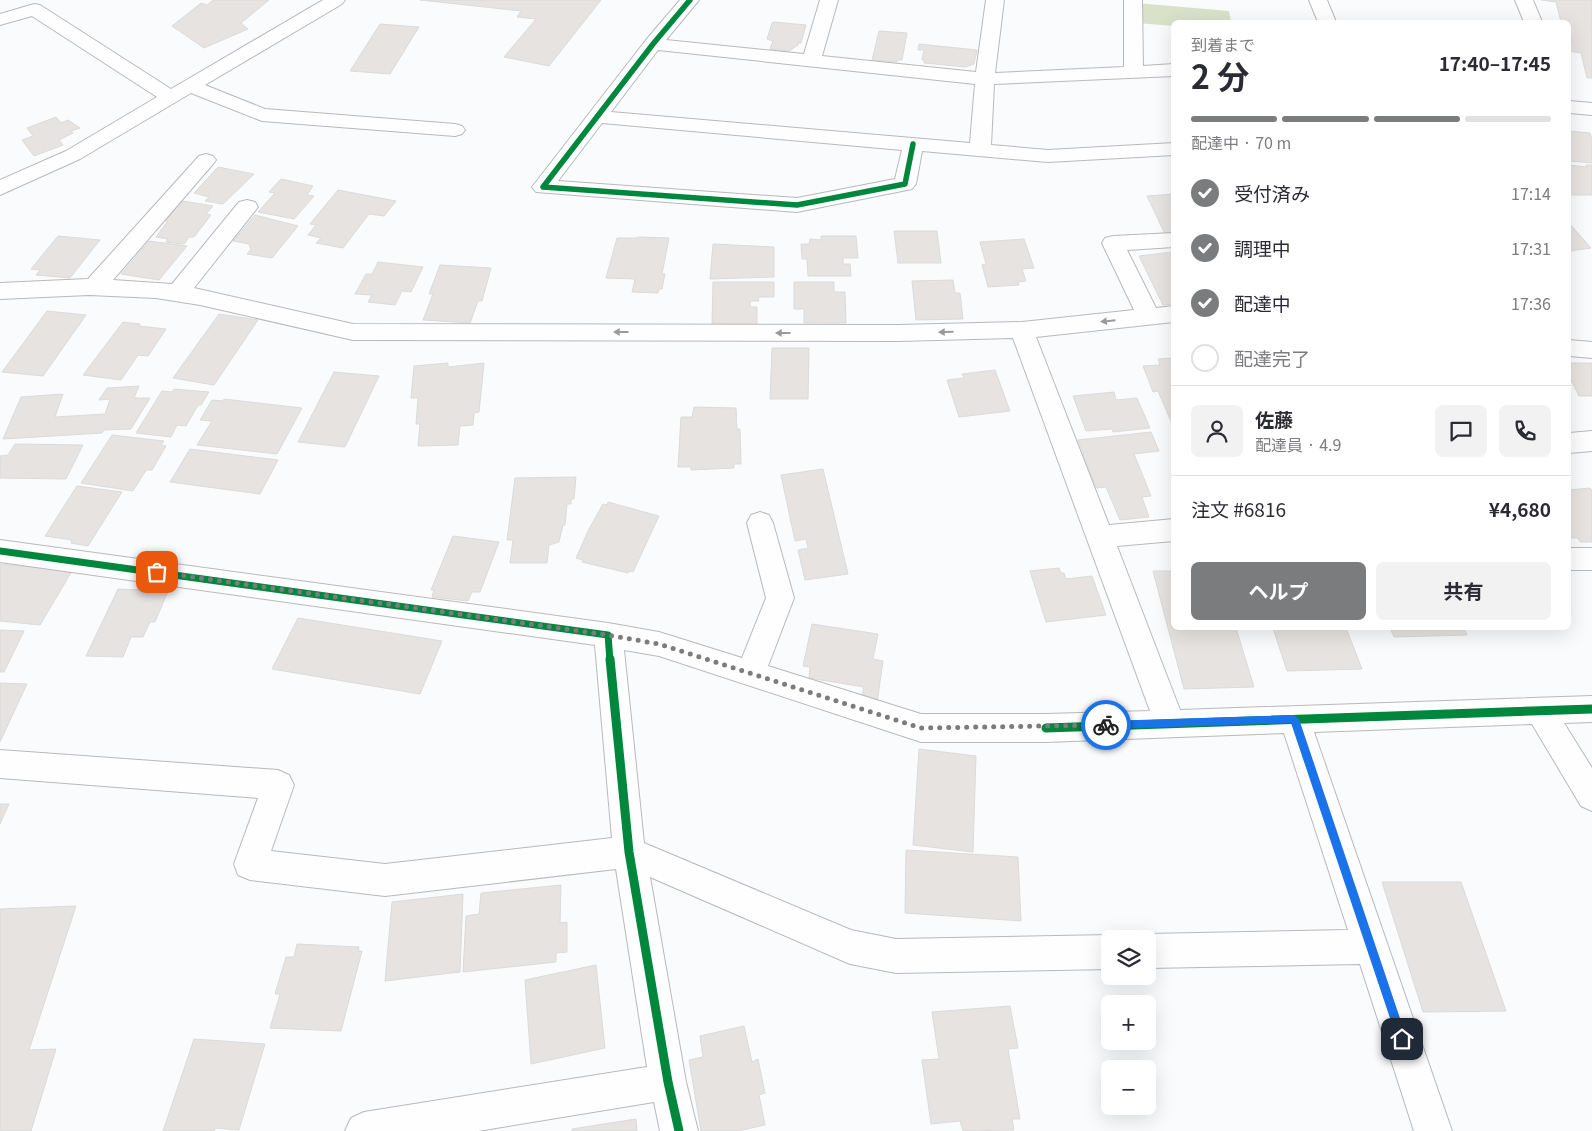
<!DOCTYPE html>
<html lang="ja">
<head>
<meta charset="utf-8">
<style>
  body { margin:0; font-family:Georgia,"Noto Sans JP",serif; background:#f2f2f3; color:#2b2b33; height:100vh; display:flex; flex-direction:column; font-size:19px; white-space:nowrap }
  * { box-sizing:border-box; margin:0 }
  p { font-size:16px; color:#7c7c81 }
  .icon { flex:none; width:28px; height:28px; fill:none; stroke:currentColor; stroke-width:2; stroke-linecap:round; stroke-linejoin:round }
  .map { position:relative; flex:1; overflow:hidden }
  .details { position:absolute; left:1171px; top:20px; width:400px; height:610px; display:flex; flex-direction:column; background:#fff; border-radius:8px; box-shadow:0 5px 20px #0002 }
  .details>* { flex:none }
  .controls { position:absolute; left:1101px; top:930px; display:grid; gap:10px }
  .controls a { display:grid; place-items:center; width:55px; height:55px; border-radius:8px; background:#fff; box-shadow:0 5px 20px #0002; font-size:25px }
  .pin { position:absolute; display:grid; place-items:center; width:42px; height:42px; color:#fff; margin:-21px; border-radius:10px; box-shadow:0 2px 8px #0006 }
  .courier { position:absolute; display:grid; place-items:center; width:50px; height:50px; margin:-25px; border:4px solid #1a73e8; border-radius:50%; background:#fff; color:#222; box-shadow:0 1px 6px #0007 }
  .summary em { font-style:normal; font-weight:700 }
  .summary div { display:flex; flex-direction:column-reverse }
  .summary { display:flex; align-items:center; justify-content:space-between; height:85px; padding:0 20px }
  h1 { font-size:32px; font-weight:700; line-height:38px }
  .bar { display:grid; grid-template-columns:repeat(4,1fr); gap:8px 5px; align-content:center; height:60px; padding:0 20px }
  .bar i { height:6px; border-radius:4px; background:#e1e1e2 }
  .bar .selected { background:#7a7c7e }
  .bar p { grid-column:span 4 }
  .line { display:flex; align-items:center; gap:12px; padding:0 20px; border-top:1px solid #e1e1e2 }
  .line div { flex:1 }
  .round { display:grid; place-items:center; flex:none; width:52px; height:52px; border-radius:8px; background:#f2f2f3 }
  ol { padding:0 20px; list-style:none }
  li { display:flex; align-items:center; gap:15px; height:55px }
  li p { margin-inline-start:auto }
  li .icon { padding:5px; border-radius:50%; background:#7a7c7e; color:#fff; stroke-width:4 }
  li:last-child { color:#7c7c81 }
  li i { width:28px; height:28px; border:2px solid #e1e1e2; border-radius:50% }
  .cta { display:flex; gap:10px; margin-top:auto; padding:10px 20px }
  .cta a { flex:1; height:58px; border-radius:8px; background:#7a7c7e; color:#fff; font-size:20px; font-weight:700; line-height:58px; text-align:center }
  .cta a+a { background:#f2f2f3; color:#2b2b33 }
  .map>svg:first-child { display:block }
  .green { fill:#d9e2c9 }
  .building { fill:#e7e3e0; stroke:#dbdbda }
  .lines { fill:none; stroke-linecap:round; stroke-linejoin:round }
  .minor-casing { stroke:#b8b9bc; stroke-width:2 }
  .minor { fill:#fefeff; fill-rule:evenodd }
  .cycleway-far2-casing { stroke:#fff; stroke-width:8 }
  .cycleway-far1-casing { stroke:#fff; stroke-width:10 }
  .cycleway-casing { stroke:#fff; stroke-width:12 }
  .cycleway-far2 { stroke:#00873e; stroke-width:5.5 }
  .cycleway-far1 { stroke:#00873e; stroke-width:7 }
  .cycleway { stroke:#00873e; stroke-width:9 }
  .oneway { fill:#9a9a9c }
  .route { fill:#1a73e8 }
  .done { stroke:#7a7c7e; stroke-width:5; stroke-dasharray:0 9 }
</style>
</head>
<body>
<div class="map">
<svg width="1592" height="1131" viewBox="0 0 1592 1131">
  <rect width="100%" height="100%" fill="#f9fbfd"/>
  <polygon class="green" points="1136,3 1229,11 1231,22 1174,22 1174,26 1136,23"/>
  <g class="building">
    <polygon points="213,0 269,0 241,23 248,29 204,48 172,26 201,3 207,5"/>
    <polygon points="420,0 601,0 549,66 504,57 536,19 517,17 521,11"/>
    <polygon points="1541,0 1592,0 1592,78 1587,78 1581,53 1569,51 1569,44 1572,44 1569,22 1561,22 1556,2"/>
    <polygon points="774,22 806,25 801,43 798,43 798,45 789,51 770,49 773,41 767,39 772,23"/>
    <polygon points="380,24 419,27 390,74 350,71"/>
    <polygon points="879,31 907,33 902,60 898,60 897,62 872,60"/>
    <polygon points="919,44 977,50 974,64 966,67 924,63 924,60 922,60 924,50 918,50"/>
    <polygon points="56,117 61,123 68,120 80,128 71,131 73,133 59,140 63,145 34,156 22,140 33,136 27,128"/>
    <polygon points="1569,131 1590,133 1592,140 1592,163 1569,161"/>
    <polygon points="1569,165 1587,167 1586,165 1592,165 1592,195 1570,195"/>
    <polygon points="218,167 254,174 223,204 205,201 209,197 194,193"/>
    <polygon points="281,179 313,186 307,195 314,196 294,219 258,212 275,193 269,192"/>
    <polygon points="338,190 396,201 384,216 369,214 343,248 316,243 321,238 308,235 316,225 310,224"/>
    <polygon points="1174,194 1174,238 1167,238 1147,196"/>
    <polygon points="183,201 213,206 206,214 211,215 194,237 189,237 184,244 166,242 168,239 156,237 168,221 165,221"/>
    <polygon points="255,215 298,226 272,258 247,254 251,249 249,244 233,241"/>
    <polygon points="1569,223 1591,248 1569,251"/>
    <polygon points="894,231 937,231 941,263 898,263"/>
    <polygon points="58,236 100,240 70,278 36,275 40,270 31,269"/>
    <polygon points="821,236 856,236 858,258 843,258 843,264 850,264 851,276 808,276 807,259 802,259 801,244 809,244 810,239 821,240"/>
    <polygon points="637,237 669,238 662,274 665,274 662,289 659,289 658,293 632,292 635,279 606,278 617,238 637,238"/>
    <polygon points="1024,239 1034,268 1022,269 1026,281 1018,282 1019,285 988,287 982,265 986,264 980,242"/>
    <polygon points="149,241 187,246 159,280 121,274"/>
    <polygon points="713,244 774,247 774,277 710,279"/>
    <polygon points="1172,252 1174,304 1163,305 1139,256"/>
    <polygon points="378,262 423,267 411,292 402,291 395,305 368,302 372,295 355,294 366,274 372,274"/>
    <polygon points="440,265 491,268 482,301 478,301 470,323 423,320 433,294 429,294"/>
    <polygon points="953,280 955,293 960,293 963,319 916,320 912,281"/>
    <polygon points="713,282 774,282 774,297 758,297 759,301 750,301 750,307 757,307 757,325 712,325"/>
    <polygon points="794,282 834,282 834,292 845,292 846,323 804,323 804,309 794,309"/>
    <polygon points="47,311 86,315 43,376 2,372"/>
    <polygon points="219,314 258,320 214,385 173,378"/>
    <polygon points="123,322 140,324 139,326 166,329 148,356 138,355 121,380 83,375"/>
    <polygon points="772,348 809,348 808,399 770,399"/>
    <polygon points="1174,358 1174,426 1173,426 1158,391 1153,392 1143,366 1160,365 1158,359"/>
    <polygon points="448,363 448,367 484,363 479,412 474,413 473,425 460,426 458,445 418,446 420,424 416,424 418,398 411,398 414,366"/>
    <polygon points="1569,363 1592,363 1592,396 1579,396 1569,376"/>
    <polygon points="995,370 1010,411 959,417 947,380 964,378 962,374"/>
    <polygon points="334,372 379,376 345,447 298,442"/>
    <polygon points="139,386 134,398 150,398 131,429 104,430 102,433 3,439 21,397 63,394 55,417 105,414 110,399 99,400 107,388"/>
    <polygon points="174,389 209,392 201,405 198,405 186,426 177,425 171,437 136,433 162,391 172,392"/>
    <polygon points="1114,392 1116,400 1137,398 1150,428 1113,432 1112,429 1086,431 1073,396"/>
    <polygon points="224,399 302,408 277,454 197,445 212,421 200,420 212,400 223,401"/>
    <polygon points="694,407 736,408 737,429 740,429 741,464 734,464 734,468 691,470 691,467 678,467 681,417 692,417"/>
    <polygon points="1151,432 1159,451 1134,454 1151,496 1142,497 1149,517 1120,520 1106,487 1096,488 1078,440"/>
    <polygon points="112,435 164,441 161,445 166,446 152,470 146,470 133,491 81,483"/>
    <polygon points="15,444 83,445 66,479 0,478 0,456 8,455"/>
    <polygon points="190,449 278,460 260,494 170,482"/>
    <polygon points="823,469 848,574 805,580 798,550 808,548 806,539 795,541 781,475"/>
    <polygon points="576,477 574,499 571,499 571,504 567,504 565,525 563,525 559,542 549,545 547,563 510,563 513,540 507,540 515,478"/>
    <polygon points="77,486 122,492 88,546 71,543 72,540 45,536"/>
    <polygon points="1590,488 1592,490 1592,542 1580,542 1578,538 1569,538 1569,490"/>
    <polygon points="608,502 659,516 633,572 629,571 628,573 582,562 583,560 576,558 589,529 603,504 607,505"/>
    <polygon points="453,536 499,542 480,592 472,592 468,601 432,597 434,590 431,590"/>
    <polygon points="0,564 72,571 40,625 0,621"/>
    <polygon points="1059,568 1061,573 1064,573 1066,579 1092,576 1106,615 1046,622 1030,571"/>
    <polygon points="1153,571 1174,571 1174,628 1236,628 1254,687 1184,689"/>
    <polygon points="118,589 168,591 155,622 150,622 143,637 131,637 123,657 86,656"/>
    <polygon points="298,618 442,641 420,694 272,669"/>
    <polygon points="812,624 878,634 873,659 883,661 877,703 861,700 864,687 809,678 810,667 803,666"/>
    <polygon points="1273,628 1346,628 1362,669 1287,671"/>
    <polygon points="1390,628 1464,628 1467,635 1394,637"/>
    <polygon points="0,630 24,631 4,672 0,672"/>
    <polygon points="0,683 27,684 0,742"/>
    <polygon points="919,749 976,756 973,852 913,845"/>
    <polygon points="0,804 9,804 0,824"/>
    <polygon points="906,850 1018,857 1021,921 905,913"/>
    <polygon points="1382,882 1461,882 1506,1011 1423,1012"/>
    <polygon points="561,885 560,923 567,922 567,952 556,953 556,962 463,972 466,916 479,914 481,893"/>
    <polygon points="463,894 460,972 385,981 392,902"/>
    <polygon points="76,906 29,1050 56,1049 31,1131 0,1131 0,909"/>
    <polygon points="297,944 359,947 358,951 362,951 341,1031 270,1028 280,994 275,994 286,957 294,957"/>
    <polygon points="596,965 605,1048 531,1064 525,980"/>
    <polygon points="1010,1006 1018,1048 1008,1049 1020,1119 1012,1119 1014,1130 963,1131 960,1121 931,1124 922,1060 939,1059 932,1012"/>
    <polygon points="744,1026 752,1062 758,1059 765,1093 759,1095 765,1125 738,1131 701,1131 689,1060 703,1057 700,1036"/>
    <polygon points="194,1039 265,1044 239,1130 215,1128 214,1131 163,1131"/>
    <polygon points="636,1119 637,1131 572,1131 572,1129"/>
  </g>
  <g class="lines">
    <g class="minor-casing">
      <g id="minor">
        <polygon points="323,0 345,0 342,4 205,85 265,109 455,124 462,126 465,130 462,134 455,136 262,121 191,93 80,159 0,195 0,180 66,151 157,97 32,16 0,25 0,14 34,4 40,5 171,89"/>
        <path d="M 680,0 L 699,0 L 666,40 L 804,54 L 820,0 L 838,0 L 822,56 L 976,72 L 986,0 L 1004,0 L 995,73 L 1124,67 L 1124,0 L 1142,0 L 1143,66 L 1174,64 L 1174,76 L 994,84 L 991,145 L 1048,150 L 1174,143 L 1174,155 L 1048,162 L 922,151 L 916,184 L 912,189 L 797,212 L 536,192 L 532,187 L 536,182 L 646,40 ZM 658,50 L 975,84 L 970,143 L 611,112 ZM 602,123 L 902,150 L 895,179 L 797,198 L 558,181 Z"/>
        <polygon points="1309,0 1327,0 1336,22 1318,22"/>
        <polygon points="1515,0 1533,0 1542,22 1524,22"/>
        <polygon points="1569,101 1592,103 1592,115 1569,113"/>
        <polygon points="206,154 213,156 216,160 213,164 113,280 172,284 239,202 247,200 255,202 258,207 194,288 353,324 898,325 1022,322 1134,310 1102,243 1105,238 1113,236 1174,233 1174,247 1127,250 1156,308 1174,306 1174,322 1036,337 1109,525 1174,519 1174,541 1117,546 1180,710 1592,696 1592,722 1564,723 1592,768 1592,811 1581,806 1532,724 1314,732 1452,1131 1414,1131 1360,964 1148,968 1148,939 1136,939 1148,934 1348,930 1284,733 1046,742 921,742 659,656 624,650 644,843 851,930 896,939 1110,935 1119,939 1110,939 1110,969 896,973 850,964 650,877 686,1082 698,1131 660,1131 654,1102 478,1131 345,1131 351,1118 364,1112 647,1067 616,869 385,896 250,880 238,875 234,864 258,798 0,778 0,750 278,770 289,775 294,785 271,851 385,864 612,838 595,645 0,562 0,540 608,623 659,632 742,658 766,598 747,523 751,515 760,512 769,515 773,523 794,598 768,666 921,714 1046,714 1150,711 1013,338 898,341 353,340 200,305 156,298 89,295 0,299 0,283 88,279 199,156"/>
        <polygon points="1569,340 1592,342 1592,358 1569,356"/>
        <polygon points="1592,431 1592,451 1569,453 1569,433"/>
        <rect x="1569" y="548" width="23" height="22"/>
      </g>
    </g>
    <use href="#minor" class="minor"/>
    <g class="cycleway-far2-casing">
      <polyline id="cycleway-far2" points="690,0 653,44 543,187 797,205 905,184 913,144"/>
    </g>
    <g class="cycleway-far1-casing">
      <polyline id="cycleway-far1" points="0,551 608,635 610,661"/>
    </g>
    <g class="cycleway-casing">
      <g id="cycleway">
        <polyline points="610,659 629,852 668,1082 679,1131"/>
        <polyline points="1046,728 1592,709"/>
      </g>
    </g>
    <use href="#cycleway-far2" class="cycleway-far2"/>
    <use href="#cycleway-far1" class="cycleway-far1"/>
    <use href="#cycleway" class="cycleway"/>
  </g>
  <defs><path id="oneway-solid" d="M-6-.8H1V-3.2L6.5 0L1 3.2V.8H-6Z" transform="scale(1.25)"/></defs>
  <g class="oneway">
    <use href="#oneway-solid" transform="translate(1108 321) rotate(174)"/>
    <use href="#oneway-solid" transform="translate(621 332) rotate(-180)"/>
    <use href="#oneway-solid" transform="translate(946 332) rotate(179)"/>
    <use href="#oneway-solid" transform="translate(783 333) rotate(-180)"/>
  </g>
  <polygon class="route" points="1294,715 1299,719 1407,1039 1406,1043 1402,1044 1398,1043 1397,1039 1291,723 1106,729 1102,725 1106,721"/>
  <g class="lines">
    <polyline class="done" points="157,572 608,635 659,644 921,728 1106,725"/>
  </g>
</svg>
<div class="controls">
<a><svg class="icon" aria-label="layers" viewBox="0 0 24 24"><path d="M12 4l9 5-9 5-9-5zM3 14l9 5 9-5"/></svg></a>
<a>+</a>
<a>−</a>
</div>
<div class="pin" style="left:157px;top:572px;background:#ea580c"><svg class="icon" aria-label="bag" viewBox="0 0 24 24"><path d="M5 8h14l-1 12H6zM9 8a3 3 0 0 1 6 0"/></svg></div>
<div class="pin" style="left:1402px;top:1039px;background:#1f2937"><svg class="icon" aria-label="home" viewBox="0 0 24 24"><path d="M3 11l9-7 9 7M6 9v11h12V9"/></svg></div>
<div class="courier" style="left:1106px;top:725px"><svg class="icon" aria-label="bike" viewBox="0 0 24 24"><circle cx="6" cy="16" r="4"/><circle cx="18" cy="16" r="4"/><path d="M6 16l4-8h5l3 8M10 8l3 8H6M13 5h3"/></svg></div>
<section class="details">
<div class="summary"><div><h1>2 分</h1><p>到着まで</p></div><em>17:40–17:45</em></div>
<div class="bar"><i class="selected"></i><i class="selected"></i><i class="selected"></i><i></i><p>配達中 · 70 m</p></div>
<ol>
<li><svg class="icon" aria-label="check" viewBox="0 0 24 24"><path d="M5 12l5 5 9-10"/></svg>受付済み<p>17:14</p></li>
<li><svg class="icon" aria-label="check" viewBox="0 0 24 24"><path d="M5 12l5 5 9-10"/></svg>調理中<p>17:31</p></li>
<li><svg class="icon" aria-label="check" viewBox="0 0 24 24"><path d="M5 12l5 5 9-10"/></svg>配達中<p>17:36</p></li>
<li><i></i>配達完了</li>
</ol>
<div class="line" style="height:90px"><a class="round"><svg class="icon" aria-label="person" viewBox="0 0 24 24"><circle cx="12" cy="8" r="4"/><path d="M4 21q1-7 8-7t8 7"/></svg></a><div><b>佐藤</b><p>配達員 · 4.9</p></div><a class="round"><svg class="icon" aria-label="chat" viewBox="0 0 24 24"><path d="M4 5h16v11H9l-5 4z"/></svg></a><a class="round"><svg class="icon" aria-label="phone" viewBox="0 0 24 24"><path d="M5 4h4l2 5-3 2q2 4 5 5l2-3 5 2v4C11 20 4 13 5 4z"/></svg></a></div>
<div class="line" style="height:65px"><div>注文 #6816</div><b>¥4,680</b></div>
<div class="cta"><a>ヘルプ</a><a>共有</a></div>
</section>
</div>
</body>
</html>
